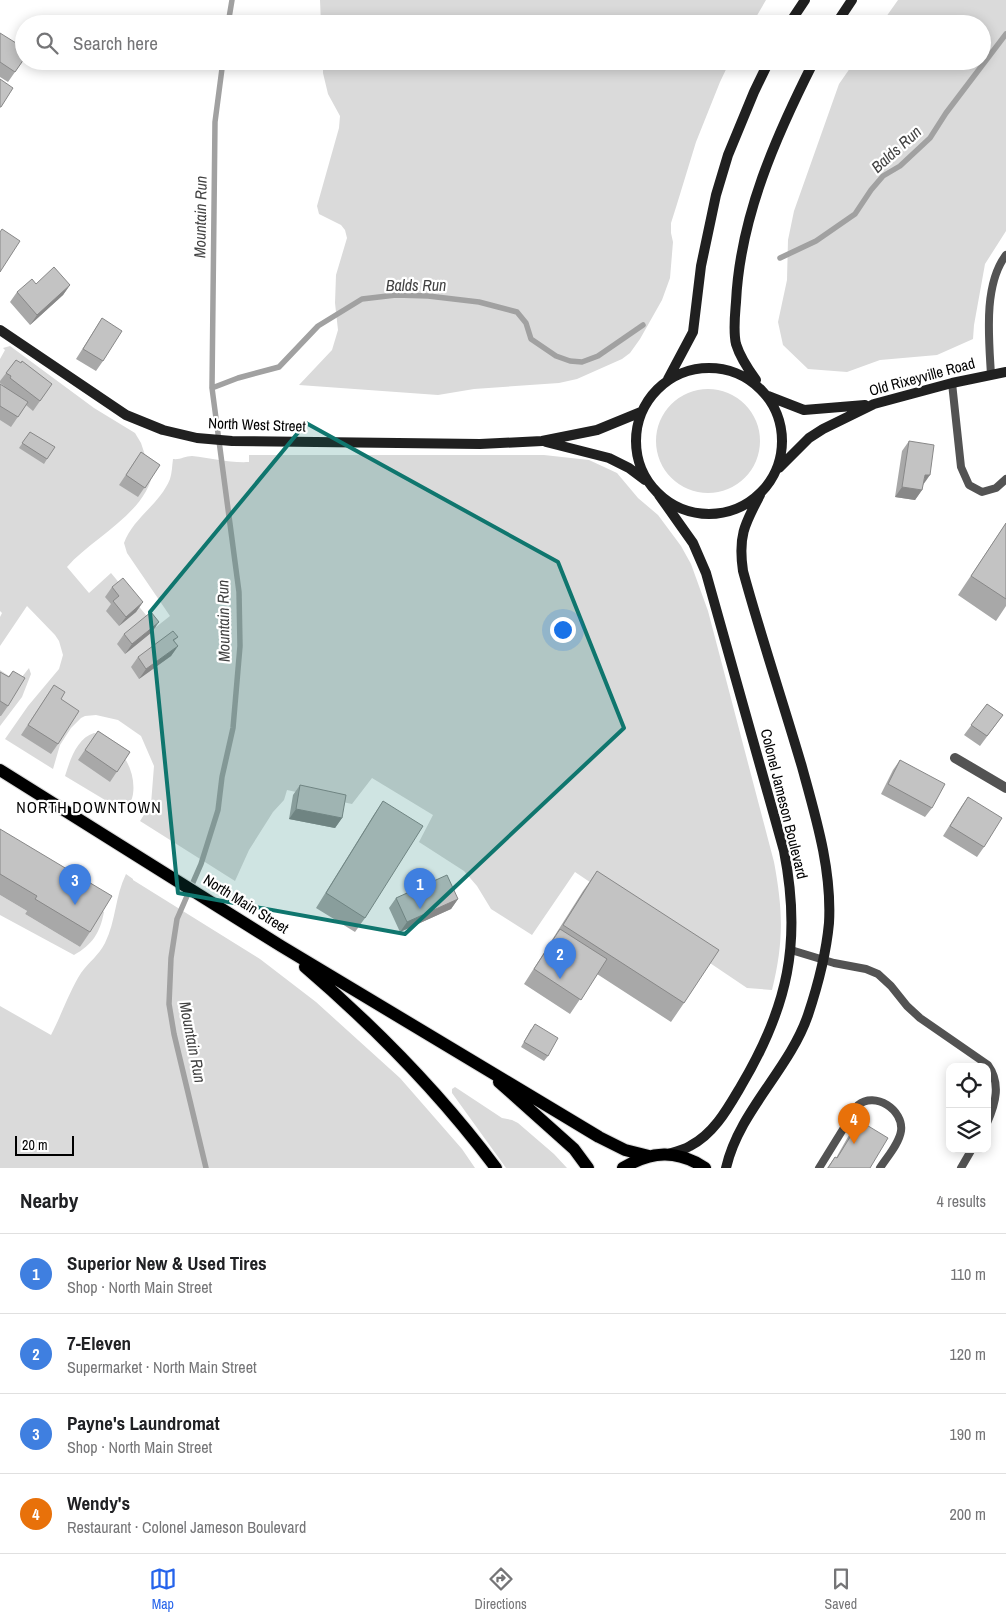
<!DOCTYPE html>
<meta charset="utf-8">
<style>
body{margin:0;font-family:"Archivo Narrow",sans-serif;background:#f2f2f2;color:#202124}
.controls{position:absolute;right:15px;bottom:15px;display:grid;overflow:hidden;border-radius:10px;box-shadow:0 2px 12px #0003}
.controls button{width:45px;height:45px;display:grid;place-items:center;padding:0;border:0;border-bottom:1px solid #e0e0e0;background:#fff;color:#202124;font:25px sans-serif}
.scale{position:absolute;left:15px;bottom:12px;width:59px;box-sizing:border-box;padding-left:5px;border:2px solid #000;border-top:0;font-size:14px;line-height:18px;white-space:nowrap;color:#000;-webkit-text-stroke:4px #fff;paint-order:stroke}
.you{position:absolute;left:562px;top:629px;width:18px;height:18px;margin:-12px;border:4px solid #fff;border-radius:50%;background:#1a73e8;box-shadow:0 0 0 8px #1a73e833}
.badge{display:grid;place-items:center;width:32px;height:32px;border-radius:50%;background:#2563eb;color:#fff;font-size:16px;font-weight:700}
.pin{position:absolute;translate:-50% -41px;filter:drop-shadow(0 1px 2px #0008)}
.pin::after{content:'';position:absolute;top:26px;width:18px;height:15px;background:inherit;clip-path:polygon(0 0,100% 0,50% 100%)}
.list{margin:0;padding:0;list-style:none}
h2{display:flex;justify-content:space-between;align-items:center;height:65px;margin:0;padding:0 20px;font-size:21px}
h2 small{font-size:16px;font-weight:400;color:#757577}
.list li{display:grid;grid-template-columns:32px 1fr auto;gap:15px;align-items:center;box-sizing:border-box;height:80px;padding:0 20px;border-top:1px solid #e0e0e0}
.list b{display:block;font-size:19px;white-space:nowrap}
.list p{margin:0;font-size:16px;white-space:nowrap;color:#757577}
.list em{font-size:16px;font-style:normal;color:#757577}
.icon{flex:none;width:28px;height:28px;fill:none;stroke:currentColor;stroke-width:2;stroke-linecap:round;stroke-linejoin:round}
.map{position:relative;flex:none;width:1006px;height:1168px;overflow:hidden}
.search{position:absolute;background:#fff;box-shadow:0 2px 12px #0003;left:15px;right:15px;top:15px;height:55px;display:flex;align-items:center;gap:12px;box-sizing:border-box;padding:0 18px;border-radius:28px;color:#757577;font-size:19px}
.sheet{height:385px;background:#fff}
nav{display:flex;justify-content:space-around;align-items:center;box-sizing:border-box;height:70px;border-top:1px solid #e0e0e0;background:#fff;font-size:14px;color:#757577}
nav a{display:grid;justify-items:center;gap:2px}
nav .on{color:#2563eb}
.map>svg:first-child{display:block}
.green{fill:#dadada}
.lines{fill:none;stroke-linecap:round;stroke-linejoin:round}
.stream{stroke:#a1a1a1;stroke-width:5.5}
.primary-casing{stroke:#dbdbdb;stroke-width:14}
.lane{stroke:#535353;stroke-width:8}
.street{stroke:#535353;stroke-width:10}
.secondary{stroke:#202020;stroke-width:10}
.primary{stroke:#000;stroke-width:12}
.wall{fill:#a8a8a8}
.shaded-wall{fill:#888}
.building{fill:#c3c3c3;stroke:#888}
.marked{fill:#0f766e;fill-opacity:0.2;stroke:#0f766e;stroke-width:4;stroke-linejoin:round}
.labels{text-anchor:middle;stroke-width:4.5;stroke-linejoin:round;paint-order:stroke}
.street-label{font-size:15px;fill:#000;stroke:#fff}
.water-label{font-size:16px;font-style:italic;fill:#424242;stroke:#fff}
.neighbourhood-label{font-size:16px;letter-spacing:1px;fill:#000;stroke:#fff}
</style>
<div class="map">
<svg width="1006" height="1168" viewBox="0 0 1006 1168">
<rect width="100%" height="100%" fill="#fff"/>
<path class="green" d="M320 0H766L752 24H321Z
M898 0H1006V231L985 264 974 325 973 339 937 355 880 360 847 372 808 369 783 345 778 322 787 280 788 240 794 211 839 84 855 61H982V24H881Z
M323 61H730L720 82 696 142 677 204 671 223V233L673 242 670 278 662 300 640 339 630 353 622 359 577 379 559 383 474 389 438 395 299 385 332 350 338 330 335 303 336 275 347 238 345 230 341 225 319 214 317 206 339 128 340 116 328 94 323 73Z
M10 346 94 408 135 433 141 443 145 455 153 471C147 513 93 537 67 567L89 593 111 573 156 627 170 616 127 553 124 543C133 518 160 504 170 479 172 473 172 466 173 459 180 460 185 456 192 456 211 458 229 463 249 462V455H544L589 460 617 473 638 498 658 515 681 546 691 564 708 611 774 862C783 910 784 942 772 990L747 988 575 872 532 935 491 909 477 886 464 871 419 842 433 815 372 778 352 804 287 790 284 800 273 812 249 850 235 881 140 821 151 804 154 766 141 736 118 720 96 715 85 716 81 718 71 728 60 745 53 769 5 739 28 706 59 669 63 655 59 641 55 635 27 606 0 646V617L2 613 0 611V359L5 350 3 348Z
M656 441a52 52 0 1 1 104 0a52 52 0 1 1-104 0Z
M29 668 31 674 22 697 0 726V670L18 682Z
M94 733C100 734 103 737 108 740 124 751 136 773 133 794 132 801 128 807 125 812L65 776C70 760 77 738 94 733Z
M126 874 133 879V880L260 959 316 1002 400 1078 462 1149 475 1168H0V1006L51 1035C61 1016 70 990 81 973 89 962 99 955 105 943 116 921 115 896 126 874Z
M0 895 27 911 25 914 80 947 102 910 104 912C100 933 92 945 74 955L0 915Z
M455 1087 502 1118 512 1120 518 1123 554 1154 567 1168H506L452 1093V1089Z"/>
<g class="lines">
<path class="stream" d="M228 24 232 0
M780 258 816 241 855 214 871 190 883 176 900 166 930 138 946 113 1006 34
M212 388 238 378 279 367 318 326 362 299 396 295 428 296 479 302 517 312 526 323 531 339 556 356 570 361 582 362 598 356 643 325
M206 1168 174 1034 169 1004 171 958 177 919 201 864 218 810 222 777 233 728 240 646 239 592 212 388 215 122 223 61"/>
<defs>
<path id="primary" d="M0 770 281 946 599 1137 625 1150 649 1156
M305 967C376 1028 440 1093 496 1168
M499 1082 574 1149 588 1168
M623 1168C651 1151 677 1149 705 1168"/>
</defs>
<use href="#primary" class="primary-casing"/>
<path class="lane" d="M991 375C989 339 983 285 1006 255
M952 383 961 467 969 485 982 492 996 488 1006 479
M791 950 834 963 866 969 878 974 891 986 907 1006 920 1018 988 1065C1001 1083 996 1103 987 1123
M819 1168 858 1105C875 1091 904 1110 901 1131 899 1144 887 1157 880 1168
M961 1168 972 1149"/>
<path class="street" d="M955 758 1006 788"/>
<path class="secondary" d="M789 24 805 0
M836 24 852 0
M0 330 126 415 163 430 197 438 232 441 480 444 542 441 597 430 641 412
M636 441a73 73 0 1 1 146 0a73 73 0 1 1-146 0Z
M668 379 693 332 701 266 716 195 728 155 754 92 769 61
M756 380C748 369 740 357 736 344 733 331 735 315 736 302 740 217 776 136 814 61
M768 396 804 410 865 405
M546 442 609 458 629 468 645 480
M779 468 809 438 823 429 874 404 952 383 1006 372
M659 495 693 543 706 573 784 851C802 942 788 1007 741 1086 728 1108 714 1134 690 1146 683 1150 675 1152 668 1154
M726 1168C739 1111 789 1070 808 1015 818 985 826 955 829 923 832 870 816 818 802 767 783 702 761 637 743 571 738 537 744 525 760 495"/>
<use href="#primary" class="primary"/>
</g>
<path class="wall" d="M0 33 24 59 8 82 0 77Z
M36 284 70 285 63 295 30 325 10 302 17 292Z
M102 318 103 361 96 371 76 359Z
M16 360 45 394 33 411 26 405 11 427 0 420V384L4 387V386L0 383V381Z
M30 432 47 459 44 464 19 448Z
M909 441 923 484 922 490 915 500 895 497 902 451Z
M141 452 160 465 138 497 119 485Z
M1006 523V606L996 621 958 595Z
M112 587 143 602 136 612 119 626 106 611 111 604 105 597Z
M152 632 125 654 117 644 124 634Z
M178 637 174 641 178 646 171 656 139 679 131 667 138 657Z
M13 671 8 706 1 716H0V672L8 677Z
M54 685 61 699 58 744 51 754 21 735Z
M987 704 1003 715 980 746 964 735Z
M98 731 130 752 110 782 78 760Z
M900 760 932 808 925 817 881 794 893 770Z
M300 785 342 818 335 828 289 819 293 795Z
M968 797 984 847 977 857 943 836 961 807Z
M383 801 365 918 355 932 316 908 373 816Z
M0 829 90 932 80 947 25 914 27 911 0 895Z
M597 871 684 1003 671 1022 597 974 570 1014 524 984 583 891Z
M396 898 458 899 451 909 400 932 389 908Z
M531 1029 548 1056 544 1061 521 1047Z
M860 1121 870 1168H827L835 1157 836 1158 849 1135Z"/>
<path class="shaded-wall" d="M70 285 63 295 30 325 37 315Z
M925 475H930L923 485Z
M902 487 922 490 915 500 895 497Z
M143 602 136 612 119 626 126 617Z
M159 622 152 632 125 654 132 644Z
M178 646 171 656 139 679 146 669Z
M296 809 342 818 335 828 289 819Z
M458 899 451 909 400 932 407 922Z"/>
<path class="building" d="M0 33 24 48V59L15 72 0 62Z
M0 79 13 88 1 107H0Z
M2 229 20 241 0 272V232Z
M54 267 70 285 37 315 17 292 32 279 36 284Z
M102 318 122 331 103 361 83 349Z
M16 360 21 363 22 361 52 384 40 401 10 378 11 376 6 373Z
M0 384 28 402 18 417 0 406Z
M30 432 55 447 47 459 22 443Z
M909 441 934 445 930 475H925L922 490 902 487Z
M141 452 160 465 145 488 126 475Z
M1006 523V599L971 576Z
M123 578 143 602 126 617 113 601 119 596 112 587Z
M151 612 159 622 132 644 124 634Z
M173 631 178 637 173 640 178 646 146 669 138 657Z
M13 671 25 678 8 706 0 701V672L9 677Z
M54 685 65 692 61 699 79 711 58 744 28 725Z
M987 704 1003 715 987 736 971 725Z
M98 731 130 752 117 772 85 750Z
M900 760 945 784 932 808 888 784Z
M300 785 346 795 342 818 296 809Z
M968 797 1002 818 984 847 950 826Z
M383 801 423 826 365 918 326 893Z
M0 829 112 896 90 932 35 899 37 896 0 874Z
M597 871 719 950 684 1003 563 925Z
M447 875 458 899 407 922 396 898Z
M560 929 607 959 581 1000 534 969Z
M535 1024 558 1038 548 1056 524 1042Z
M860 1121 888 1138 870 1168H828L835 1157 837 1158Z"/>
<path class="marked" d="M306 423 558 562 624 728 405 934 178 893 150 612Z"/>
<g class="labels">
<g class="street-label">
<text transform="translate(922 377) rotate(-15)" y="5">Old Rixeyville Road</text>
<text transform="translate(257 425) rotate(2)" y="5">North West Street</text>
<text transform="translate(784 804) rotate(76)" y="5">Colonel Jameson Boulevard</text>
<text transform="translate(246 904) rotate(32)" y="5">North Main Street</text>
</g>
<g class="water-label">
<text transform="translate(896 149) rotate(-42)" y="6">Balds Run</text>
<text transform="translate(200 217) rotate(-89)" y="6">Mountain Run</text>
<text x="416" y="291">Balds Run</text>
<text transform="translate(223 621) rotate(-91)" y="6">Mountain Run</text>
<text transform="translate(193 1042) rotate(79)" y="6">Mountain Run</text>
</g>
<g class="neighbourhood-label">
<text x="89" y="813">NORTH DOWNTOWN</text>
</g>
</g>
</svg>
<div class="controls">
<button><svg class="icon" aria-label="locate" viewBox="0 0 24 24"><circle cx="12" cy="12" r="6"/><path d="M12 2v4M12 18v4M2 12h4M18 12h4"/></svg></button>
<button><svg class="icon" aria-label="layers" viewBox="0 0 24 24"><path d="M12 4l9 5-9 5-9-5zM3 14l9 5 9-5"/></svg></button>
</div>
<div class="scale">20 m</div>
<div class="you"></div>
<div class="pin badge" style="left:420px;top:909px;background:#3f7fe0">1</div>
<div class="pin badge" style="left:560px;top:979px;background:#3f7fe0">2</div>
<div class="pin badge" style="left:75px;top:905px;background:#3f7fe0">3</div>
<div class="pin badge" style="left:854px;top:1144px;background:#e8710a">4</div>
<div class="search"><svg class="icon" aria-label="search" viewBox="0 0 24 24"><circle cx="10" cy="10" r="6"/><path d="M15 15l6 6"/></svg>Search here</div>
</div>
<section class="sheet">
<h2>Nearby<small>4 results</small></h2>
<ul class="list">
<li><span class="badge" style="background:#3f7fe0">1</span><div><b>Superior New &amp; Used Tires</b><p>Shop · North Main Street</p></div><em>110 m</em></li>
<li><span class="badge" style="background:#3f7fe0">2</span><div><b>7-Eleven</b><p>Supermarket · North Main Street</p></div><em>120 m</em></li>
<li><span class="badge" style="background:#3f7fe0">3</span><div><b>Payne's Laundromat</b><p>Shop · North Main Street</p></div><em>190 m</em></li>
<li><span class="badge" style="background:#e8710a">4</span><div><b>Wendy's</b><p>Restaurant · Colonel Jameson Boulevard</p></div><em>200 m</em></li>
</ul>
</section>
<nav>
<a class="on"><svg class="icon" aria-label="map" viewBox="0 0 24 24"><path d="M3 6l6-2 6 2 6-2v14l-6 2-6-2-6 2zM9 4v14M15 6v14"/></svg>Map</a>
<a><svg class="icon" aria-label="directions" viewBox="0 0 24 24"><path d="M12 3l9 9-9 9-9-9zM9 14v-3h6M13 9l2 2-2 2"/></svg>Directions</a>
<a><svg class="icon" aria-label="saved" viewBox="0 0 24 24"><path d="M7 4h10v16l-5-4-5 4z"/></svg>Saved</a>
</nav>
